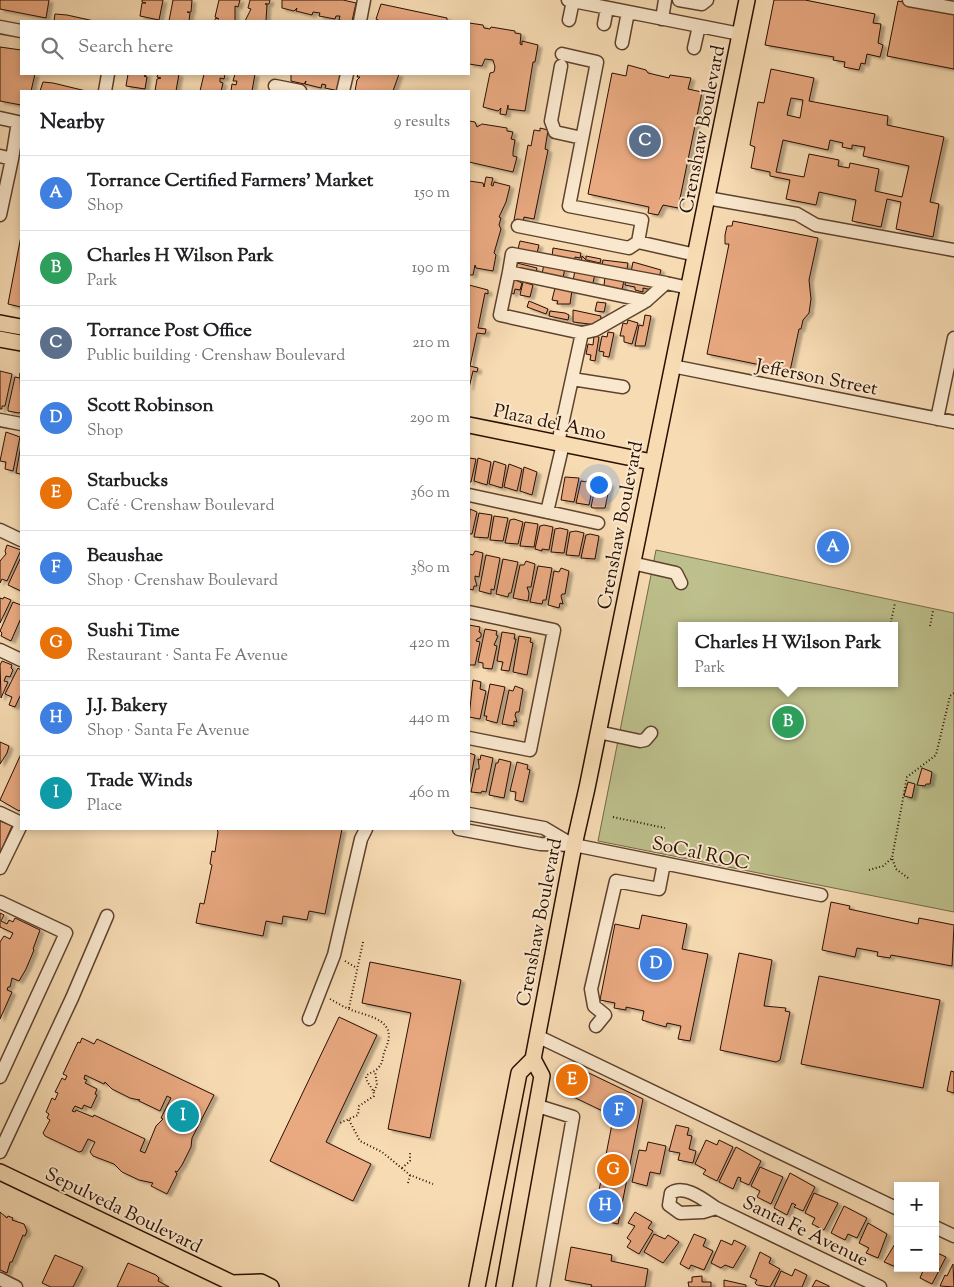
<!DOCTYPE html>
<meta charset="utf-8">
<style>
body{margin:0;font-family:"Sorts Mill Goudy",serif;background:#f2f2f2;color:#202124}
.controls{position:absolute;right:15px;bottom:15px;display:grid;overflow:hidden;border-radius:0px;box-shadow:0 2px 8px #0003}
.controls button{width:45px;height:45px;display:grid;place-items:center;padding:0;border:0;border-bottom:1px solid #e0e0e0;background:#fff;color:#202124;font:25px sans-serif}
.you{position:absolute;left:598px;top:484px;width:18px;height:18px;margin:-12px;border:4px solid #fff;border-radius:50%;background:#1a73e8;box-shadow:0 0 0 8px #1a73e833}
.badge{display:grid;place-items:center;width:32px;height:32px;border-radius:50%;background:#1a73e8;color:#fff;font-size:16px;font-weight:700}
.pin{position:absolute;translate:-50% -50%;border:2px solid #fff;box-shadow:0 1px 5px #0006}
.popup{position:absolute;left:678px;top:622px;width:220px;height:65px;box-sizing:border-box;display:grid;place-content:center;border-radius:0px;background:#fff;filter:drop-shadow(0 1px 4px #0005);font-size:16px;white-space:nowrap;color:#757577}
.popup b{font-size:19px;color:#202124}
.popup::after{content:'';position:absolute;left:50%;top:100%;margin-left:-10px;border:10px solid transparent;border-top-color:#fff}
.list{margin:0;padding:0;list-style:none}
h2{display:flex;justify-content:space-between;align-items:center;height:65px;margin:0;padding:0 20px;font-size:21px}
h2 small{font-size:16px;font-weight:400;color:#757577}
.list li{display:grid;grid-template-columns:32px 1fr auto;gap:15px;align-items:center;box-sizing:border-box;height:75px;padding:0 20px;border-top:1px solid #e0e0e0}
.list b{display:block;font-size:19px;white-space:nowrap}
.list p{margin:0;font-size:16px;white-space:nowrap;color:#757577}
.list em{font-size:16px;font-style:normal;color:#757577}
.icon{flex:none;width:28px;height:28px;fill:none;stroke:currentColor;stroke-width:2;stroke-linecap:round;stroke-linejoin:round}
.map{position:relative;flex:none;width:954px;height:1287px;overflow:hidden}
.search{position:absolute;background:#fff;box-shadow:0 2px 8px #0003;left:20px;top:20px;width:450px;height:55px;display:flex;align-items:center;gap:12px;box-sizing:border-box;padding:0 18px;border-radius:0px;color:#757577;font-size:19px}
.panel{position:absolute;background:#fff;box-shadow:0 2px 8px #0003;left:20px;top:90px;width:450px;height:740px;border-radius:0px}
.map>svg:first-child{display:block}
.green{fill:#bdc08c;stroke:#746846;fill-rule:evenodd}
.building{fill:#e9a981;stroke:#2a0f01;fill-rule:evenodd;filter:url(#shadow)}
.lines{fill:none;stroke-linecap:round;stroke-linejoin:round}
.minor-casing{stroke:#5d422e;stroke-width:15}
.major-casing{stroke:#2a0f01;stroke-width:18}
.path{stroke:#2a0f01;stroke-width:2;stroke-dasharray:1 2.5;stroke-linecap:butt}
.minor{stroke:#fae8ce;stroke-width:12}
.major{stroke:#f7dbb3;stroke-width:15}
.labels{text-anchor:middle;stroke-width:4;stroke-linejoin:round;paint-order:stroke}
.street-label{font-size:19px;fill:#2a0f01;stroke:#fae8ce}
</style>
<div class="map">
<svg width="954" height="1287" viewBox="0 0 954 1287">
<defs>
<filter id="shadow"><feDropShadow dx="4" dy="2.5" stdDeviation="1" flood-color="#0004"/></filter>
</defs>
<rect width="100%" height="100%" fill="#f7dbb3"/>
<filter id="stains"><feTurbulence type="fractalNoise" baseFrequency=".004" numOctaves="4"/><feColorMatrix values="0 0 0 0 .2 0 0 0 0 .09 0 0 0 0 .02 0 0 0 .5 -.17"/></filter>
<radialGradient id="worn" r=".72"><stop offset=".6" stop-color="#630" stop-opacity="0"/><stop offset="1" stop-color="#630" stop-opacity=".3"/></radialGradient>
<path class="green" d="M656 550 954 613V912L598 841ZM682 626H894V683H682Z"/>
<path class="building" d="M0 0H49L46 18 0 9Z
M142 0H163L159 20 140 16 142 3H146L142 2Z
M173 0H192L191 12H187L190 13 189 21H169Z
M219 0H240L238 7 235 6V21H214L216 18 219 19 215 17Z
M250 0H270L269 4H265H267L266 21H245L251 9 248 8Z
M282 0H343L356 3 352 21H345L339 20 340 16H336L335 19 319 16 320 13 313 12 312 15 296 11 297 8 294 11 282 8Z
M774 0H805L875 14 873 23 881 24 878 43 883 45 880 57 867 54 865 64 861 63 859 70 844 67 845 62 833 60 834 57 765 45Z
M898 1 954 12V69L887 56Z
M381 4 447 18V21H380L376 19Z
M55 14 67 15 94 21H54Z
M469 23 483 25 484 28 490 29 491 27 515 31V33L521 34 520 44 522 45V41L538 45 535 62H533L525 111 508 109V105L506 115 500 114 501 108 498 111 483 107 490 73 494 72 495 67 493 60 485 59 482 66 469 64Z
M0 47 21 50V74H35L31 91H21V105L0 101Z
M628 65 646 70 648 73 669 78 670 75 691 78 688 89 702 92 678 208 663 205 658 215 648 213 649 207 588 194 612 73 626 76Z
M771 69 814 78 809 101 888 116 887 125 944 137 930 202 939 204 933 237 896 229 901 202 887 199 881 227 852 221 856 200 819 192 816 205 786 199 790 180 770 176V172L751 168 755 147 750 145 758 102 764 103ZM791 98 803 100 800 118 787 115ZM783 140 828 150 830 140 843 143 842 147 852 149V145L865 147 863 156 909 166 902 197 875 191 879 169 850 163 849 168 838 166 839 160 809 154 804 177 776 172Z
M128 74H148L144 76 147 77 145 89 126 86Z
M158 74H179L176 91H155L157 79 161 78 157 77Z
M204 74H225L224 79 220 78V82L223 83 221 91H200Z
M235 74H255L252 91H231L232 84 236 85 237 81H233Z
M291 74H342L339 91 325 88 326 85 322 84 321 88 305 84 306 81 304 84 291 81Z
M358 74H399L393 91H355L357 80 360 77H357Z
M43 82 53 83 86 91H40Z
M469 121 475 122 477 127 482 124 507 128V131L513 132 511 139 515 140 513 152V156L517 157 513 172 469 162Z
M540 128 548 130 545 149 548 150 534 219 524 217 523 222 514 220 528 145 531 146 534 130 540 131Z
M486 177 493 178 491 185 493 186 494 182 510 186 506 202 499 217 501 218 499 225 501 229 494 253 496 255 493 271 476 268 475 265 473 275H469V181L483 183 484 187Z
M733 221 818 238 809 280 811 299 809 313 803 320 801 329H799L790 371 707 354 729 244H725V235L727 226H732Z
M21 236V307L8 304Z
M520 241 539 245 537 253 518 249Z
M553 248 581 253 580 258 575 257 574 261 552 257Z
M582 256 586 260V256L601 259 600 263 587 260 586 264H581Z
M603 260 628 263 627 269 602 266Z
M633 262 661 270 659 277 631 272Z
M517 263 537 268 535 275 516 270Z
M544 264 565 268 563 278 542 274Z
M575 270 595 274 592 287 573 281Z
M605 276 624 280 622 290 604 286Z
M513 279 522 283 520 290 515 289 514 294 510 293Z
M626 280 653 285 652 290 643 288V292L635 290V287L625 285Z
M523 282 533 285 530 297 520 295Z
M469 285 488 290V294L485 293 478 328 486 329 485 334 477 333 470 366 478 368 477 372 473 371 469 388Z
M555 288 572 290 570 304H557L558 301 552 300Z
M529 301 548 309 546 314 527 307Z
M597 302 606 303 604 312 595 311Z
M573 310 601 316 600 322 597 325 573 322Z
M550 311 565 313 569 315 568 320 549 316Z
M645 315 651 316 645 346H635L639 325 643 326Z
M628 320 638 323 632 344 624 342V336H620L623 323 627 324Z
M608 332 614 333 609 357 603 356 604 352 599 351 602 336 607 337Z
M594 336 599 337 595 361 590 360 591 355 586 354 588 344 593 345Z
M0 371 12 374 5 406H2V409H0Z
M20 373 21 411 19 413 8 411V408L15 377 20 378Z
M6 432 20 437 13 471 5 469 6 462 0 461Z
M21 445V473L20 474 16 473Z
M469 456V458L476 459 471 482H469Z
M478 458 491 462 487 485 474 481Z
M494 461 506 465 502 488 489 484Z
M509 464 522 469 517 491 504 487Z
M524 467 537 472 532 495 520 491Z
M565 477 579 478 574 502 561 500Z
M587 480 594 481 589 505 576 503 581 481 587 482Z
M603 483 610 484 605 508H593L591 507 596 484 603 485Z
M470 509 477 512 472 534H469Z
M479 513 492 515 488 538 474 537Z
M494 516 508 518 503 541 490 540Z
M514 519 523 522 518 544 505 543 510 520Z
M525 522 538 524 534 547 520 546Z
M544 525 553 527 549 550 542 549V551L535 549 540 526Z
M560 528 568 530 564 553 551 552 555 529Z
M576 531 584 533 579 556 566 555 570 532Z
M590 534 599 536 595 559 581 558 586 535Z
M7 545 21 550 7 581 2 579 0 583V561L6 554 5 551Z
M475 551 483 553 479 577 475 576V579L477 586H474L473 590 469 589V554L473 555Z
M486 555 500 558 494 590 491 589V594L479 591Z
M21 557V591L8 585Z
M503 559 518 562 511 593H509L508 597 496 594Z
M526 561 535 564 531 587H527L529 593 528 601 513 598 520 565H524Z
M538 566 552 568 546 600H543L542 604 530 602Z
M561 568 569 571 565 594H562L561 596 563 604 560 603 559 608 548 605 554 571 559 572Z
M4 597 11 600 0 623V598L3 599Z
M13 602 21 605V618L11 641 1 636 2 633 0 631Z
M469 625 480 627 479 632 481 633V637L477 639 476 641 480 642 475 665H469Z
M485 629 497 631 496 635 498 636 494 645 497 646 492 669 483 668V663L478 662Z
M502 632 515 634 514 639H516L509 671 501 670 503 662 497 661Z
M519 636 531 638 530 642 533 643 527 675 513 672Z
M2 661 12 665 11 668 13 670 10 677 6 676 4 681 8 682 1 698 0 665Z
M18 668 21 670V694L15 707 9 705 12 697 5 694Z
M473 680 481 682 480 689 486 691 480 719 469 717Z
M490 684 505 687 497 723 486 720 487 716H484Z
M515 686 523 689 519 712H516L515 715 517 722 514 721V726L502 724 509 690 513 691Z
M0 742 9 746 7 753 0 764Z
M469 753 475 755 469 788Z
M21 754V809L19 811 0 800Z
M481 755 493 758 486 792 482 791 481 793 471 792 476 769H479V766L478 759 480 760Z
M499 759 511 762 504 798 489 795 496 763H498Z
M517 762 528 765 527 769 530 770 523 802 515 800 516 792 510 791Z
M922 768 932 772 930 784H926L925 786 917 785Z
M908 782 915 784 912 798 904 796Z
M0 821 12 826 0 853Z
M217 829H342L325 914 309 911 307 920 283 916 282 924 266 921 263 936 196 923 200 903 204 904 212 865 210 864 212 851 215 852 218 832Z
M831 902 850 906 849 909 918 924 919 918 954 925 952 966 891 955 890 958 877 956 878 952 857 948 855 957 822 950Z
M0 913 4 915 1 921 7 924 9 920 13 922 15 918 40 930 33 949 34 950 26 969 19 981 12 978 10 987H8L7 990 12 992 0 1019V942L4 936 10 939 13 933 0 927Z
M642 915 687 924 682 949 708 954 690 1041 678 1039 681 1026 667 1023 666 1027 655 1024 642 1020 644 1011 626 1007V1010L614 1008 615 1003 600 1000 615 924 639 929Z
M739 953 772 960 764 1006 786 1008 785 1011 790 1012 780 1060 776 1062 720 1050Z
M370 962 461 980 430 1138 388 1129 411 1013 362 1003Z
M819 976 940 1000 923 1088 801 1064Z
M339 1017 377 1035 326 1142 371 1164 353 1201 270 1161Z
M82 1038 94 1044 97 1039 214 1095 192 1138 191 1147 182 1165 177 1172 175 1171 177 1174 167 1194 151 1186 153 1183 139 1180 122 1172 114 1164 93 1156 90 1152 95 1142 88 1139 82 1151 79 1152 45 1136 43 1133 50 1120 47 1118 49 1114 46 1112 52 1098 55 1100 58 1093 55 1092 62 1078 65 1080 67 1076 63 1074 78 1042 80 1043ZM85 1075 104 1084 105 1082 112 1089 130 1098 139 1100V1099V1101L160 1111 167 1096 171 1098 161 1118 163 1119 156 1126 145 1153 140 1151 145 1139 94 1115 93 1117 76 1110 75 1112 72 1111 75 1106 82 1109 84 1105 91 1108 97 1095 95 1094 97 1089 85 1083 87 1080 84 1079Z
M568 1063 643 1099 618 1224 609 1222V1219L594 1216 613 1119 611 1115 563 1092Z
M951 1071 954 1072V1093L947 1091Z
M676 1125 689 1128 687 1135 692 1136 689 1149 696 1151 693 1163 678 1160 680 1153 669 1151Z
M706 1140 717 1145 719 1140 733 1147 717 1181 703 1174 706 1170 695 1164Z
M648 1142 666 1146 660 1174 650 1172 647 1186 632 1182 639 1150 646 1151Z
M736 1147 761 1161 749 1185 740 1181 741 1178 738 1177 733 1189 719 1182Z
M760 1167 783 1177 771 1204 757 1197 760 1191 751 1186Z
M790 1173 815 1187 803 1211 794 1207 796 1205 792 1203 787 1215 774 1208Z
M814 1193 838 1203 824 1230 812 1224 815 1218 805 1213Z
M844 1206 867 1218 857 1238 848 1234 845 1240 831 1233Z
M0 1212 7 1218 8 1216 13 1218 12 1220 24 1224 27 1231 25 1236 23 1235 12 1262H10L7 1273 0 1270Z
M635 1212 652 1222 648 1228 653 1231 639 1254 627 1247 631 1241 627 1238 635 1226 628 1223Z
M868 1223 887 1234 878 1258 866 1253 869 1248 859 1243Z
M654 1234 665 1239 668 1235 679 1242 663 1263 644 1252Z
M694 1234 706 1239 703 1246 713 1251 704 1270 691 1265 689 1269 680 1264Z
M898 1239V1264L896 1267 884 1262Z
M721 1240 732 1245 734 1240 746 1246 733 1268 725 1265 721 1268 711 1263Z
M571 1247 612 1255 611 1261 648 1269 645 1287H591L592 1285 565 1280Z
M760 1252 771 1258 769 1263 780 1269 770 1287 757 1285 755 1283 757 1280 750 1277Z
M935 1252 946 1257 932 1284 920 1278 923 1271 917 1268H935Z
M55 1255 83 1267 73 1287H51L42 1283Z
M128 1263 156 1275 159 1278 158 1281 169 1287H117Z
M953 1264 954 1287 940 1286 945 1275 947 1276Z
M795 1269 807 1275 802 1287H774L781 1271 792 1276Z
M702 1276V1282H711V1287H689L688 1282H692V1277Z
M724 1280 746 1285V1287H724Z
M816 1280 829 1286V1287H812Z"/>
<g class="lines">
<defs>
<path id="minor" d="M568 0 740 34
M679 0 702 4 707 0
M909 0 954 8
M662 19 665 0
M569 20 573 1
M360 21 364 0
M604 24 607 8
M0 27 21 31
M622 43 628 12
M694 48 699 26
M562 54 597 62 569 206 642 220 638 242 696 255
M561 66 551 121 555 132 582 138
M275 86 300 91
M105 91 108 74
M343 91 347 74
M0 118 18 122 12 159 0 156
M707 198 797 214 816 225 954 250
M0 215 12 159
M518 226 629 248 638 242
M509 272 500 315 582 333
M666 283 646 301 509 272 512 254 666 283 689 288
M672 366 954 422
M572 379 623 387
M937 419 954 338
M0 420 21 424
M558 443 582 333 595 330 646 301
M469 495 598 523
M547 512 563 444
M0 530 21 540
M632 563 676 573 681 583
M469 612 554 630 530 750 469 738
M0 650 21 660
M598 732 640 741 645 740 651 733
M0 813 21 823
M469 814 544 828 571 844
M459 829 540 844 574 845 821 895
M0 868 21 825
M0 902 66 933 0 1077
M309 1019 334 955 361 839 366 829
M596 1026 605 1015 594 1006 591 989 616 881 659 889 664 863
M537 1036 898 1209
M538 1106 573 1117 543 1287
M0 1152 72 998 107 916
M716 1208 703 1212 680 1213 669 1205 671 1193C685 1184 704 1200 716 1208L880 1287
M935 1227 954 1236
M0 1279 16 1287"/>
<path id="major" d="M0 323 21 327
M0 339 21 343
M469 425 652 462
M0 1172 232 1283 261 1282 271 1287
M477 1287 519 1073 533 1059 574 845 587 788 747 0
M504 1287 542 1076 533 1059"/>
</defs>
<use href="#minor" class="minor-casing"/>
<use href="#major" class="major-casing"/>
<path class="path" d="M890 626 895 603
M930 626 933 611
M613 817 665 828
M869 870 883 866 892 858
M908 878 896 869 892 858 907 777 936 755 950 696 954 693
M345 961 357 968
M330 999C337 1003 344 1007 351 1010 372 1017 399 1021 385 1050 382 1057 384 1062 378 1068 375 1072 370 1072 366 1076 366 1084 374 1087 374 1096L359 1106 358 1115 340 1123
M349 1008 363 942
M374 1091 377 1085 375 1071
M349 1120 360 1141 382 1152 410 1175 433 1184
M402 1168 410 1161V1152
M408 1183 410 1175"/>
<use href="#minor" class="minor"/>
<use href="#major" class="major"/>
</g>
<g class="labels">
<g class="street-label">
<text transform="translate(701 129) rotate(-79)" y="7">Crenshaw Boulevard</text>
<text transform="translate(817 376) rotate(11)" y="7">Jefferson Street</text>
<text transform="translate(550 421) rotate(12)" y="7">Plaza del Amo</text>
<text transform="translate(619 525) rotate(-79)" y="7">Crenshaw Boulevard</text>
<text transform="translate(701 852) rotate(12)" y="7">SoCal ROC</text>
<text transform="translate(538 922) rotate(-79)" y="7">Crenshaw Boulevard</text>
<text transform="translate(124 1209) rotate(26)" y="7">Sepulveda Boulevard</text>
<text transform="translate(806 1230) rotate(26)" y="7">Santa Fe Avenue</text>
</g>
</g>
<rect width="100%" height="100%" filter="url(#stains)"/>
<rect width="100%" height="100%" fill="url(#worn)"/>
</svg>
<div class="controls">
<button>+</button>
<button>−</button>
</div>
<div class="you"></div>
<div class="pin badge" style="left:833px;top:547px;background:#3f7fe0">A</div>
<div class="pin badge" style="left:788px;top:722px;background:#2e9e5b">B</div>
<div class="popup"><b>Charles H Wilson Park</b>Park</div>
<div class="pin badge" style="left:645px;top:141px;background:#5c6f8a">C</div>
<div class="pin badge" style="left:656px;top:964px;background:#3f7fe0">D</div>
<div class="pin badge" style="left:572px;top:1080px;background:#e8710a">E</div>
<div class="pin badge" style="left:619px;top:1111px;background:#3f7fe0">F</div>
<div class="pin badge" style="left:613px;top:1170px;background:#e8710a">G</div>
<div class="pin badge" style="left:605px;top:1206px;background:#3f7fe0">H</div>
<div class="pin badge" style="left:183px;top:1116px;background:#0f9aa8">I</div>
<div class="search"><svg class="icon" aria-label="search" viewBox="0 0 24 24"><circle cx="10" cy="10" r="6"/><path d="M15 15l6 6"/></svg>Search here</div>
<section class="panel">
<h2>Nearby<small>9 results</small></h2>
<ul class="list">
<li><span class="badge" style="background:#3f7fe0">A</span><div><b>Torrance Certified Farmers' Market</b><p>Shop</p></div><em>150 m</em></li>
<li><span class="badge" style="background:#2e9e5b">B</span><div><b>Charles H Wilson Park</b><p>Park</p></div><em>190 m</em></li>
<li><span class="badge" style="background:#5c6f8a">C</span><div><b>Torrance Post Office</b><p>Public building · Crenshaw Boulevard</p></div><em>210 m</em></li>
<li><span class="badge" style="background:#3f7fe0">D</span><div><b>Scott Robinson</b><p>Shop</p></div><em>290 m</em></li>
<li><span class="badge" style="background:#e8710a">E</span><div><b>Starbucks</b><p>Café · Crenshaw Boulevard</p></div><em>360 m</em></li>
<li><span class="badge" style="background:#3f7fe0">F</span><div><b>Beaushae</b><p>Shop · Crenshaw Boulevard</p></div><em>380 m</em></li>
<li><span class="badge" style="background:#e8710a">G</span><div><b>Sushi Time</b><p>Restaurant · Santa Fe Avenue</p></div><em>420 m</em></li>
<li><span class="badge" style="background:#3f7fe0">H</span><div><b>J.J. Bakery</b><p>Shop · Santa Fe Avenue</p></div><em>440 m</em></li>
<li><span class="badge" style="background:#0f9aa8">I</span><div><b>Trade Winds</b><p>Place</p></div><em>460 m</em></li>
</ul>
</section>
</div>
